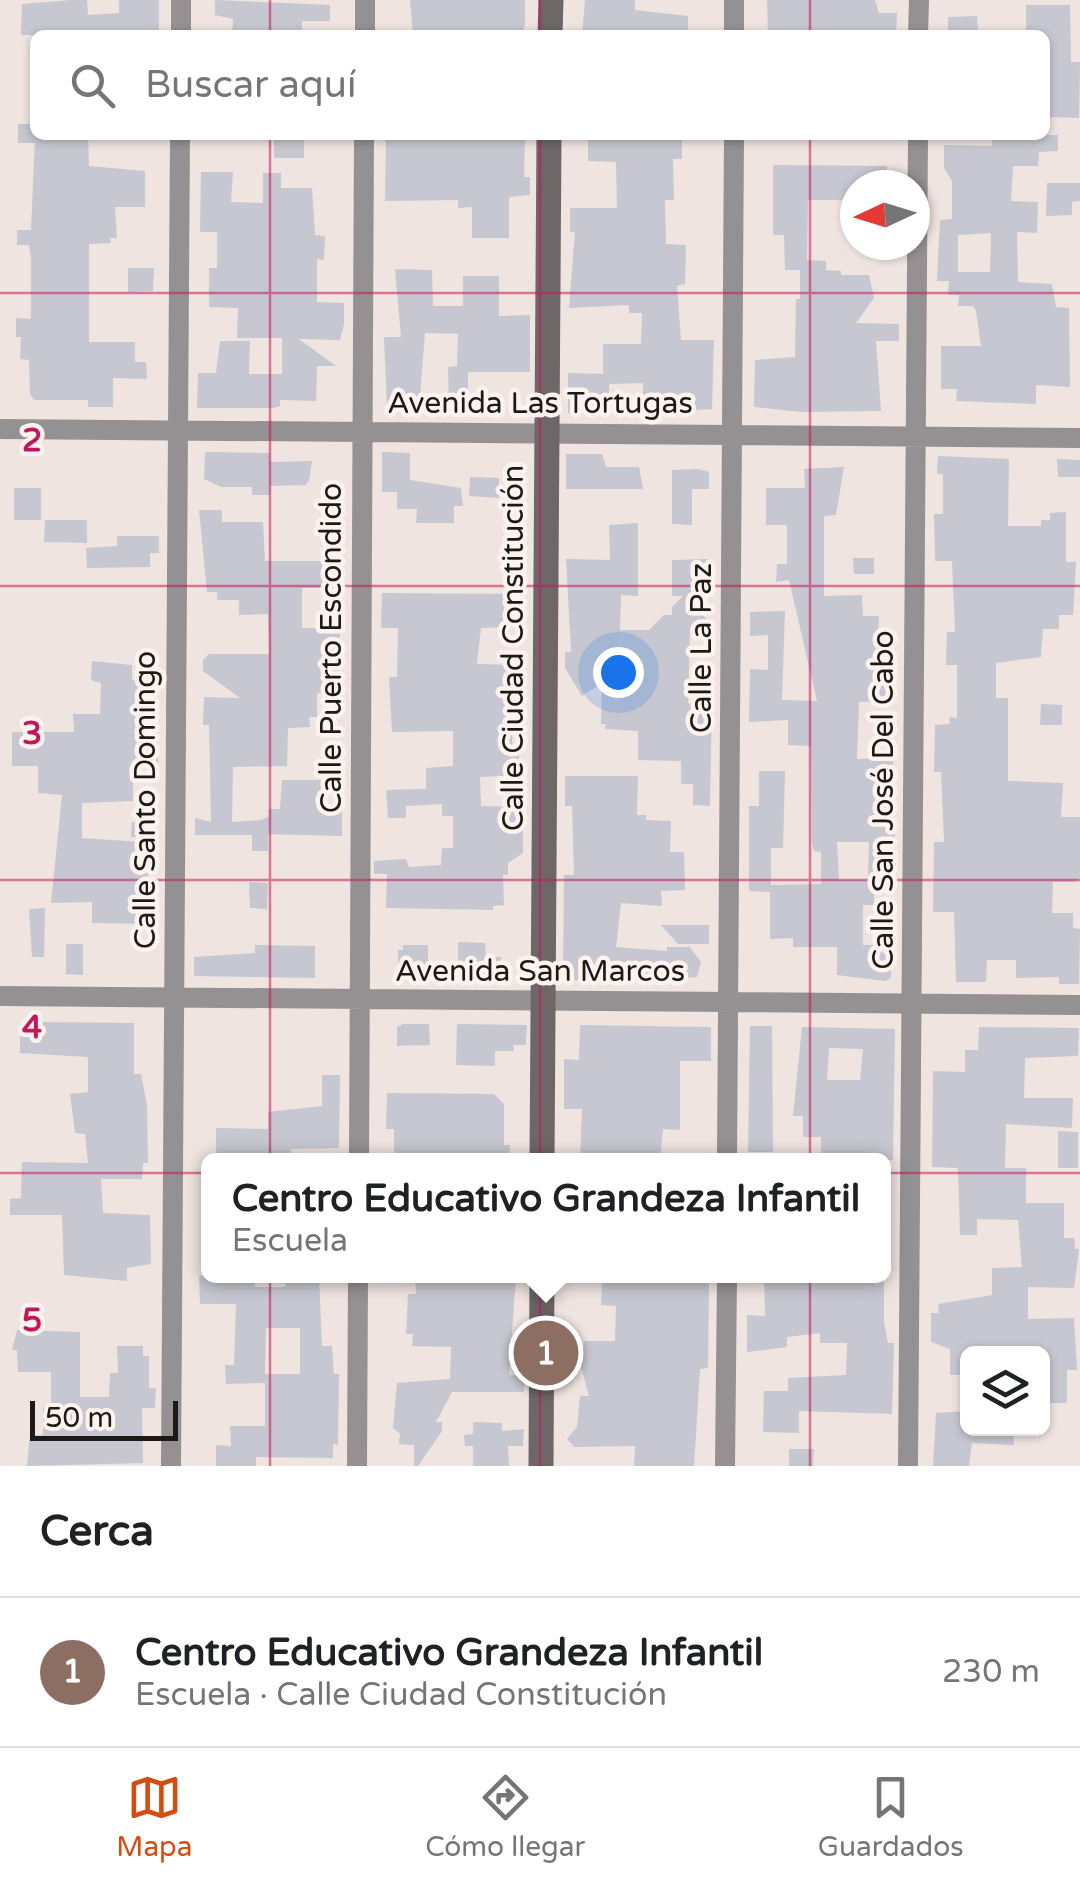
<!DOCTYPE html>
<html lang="es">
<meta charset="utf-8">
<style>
body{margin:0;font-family:"Varela Round",sans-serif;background:#f6f6f6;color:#202124}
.controls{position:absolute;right:30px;bottom:30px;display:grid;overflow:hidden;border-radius:15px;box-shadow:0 2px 8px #0004}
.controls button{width:90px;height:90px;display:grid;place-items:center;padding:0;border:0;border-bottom:2px solid #e0e0e0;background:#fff;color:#202124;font:50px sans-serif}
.compass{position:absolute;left:840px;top:170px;width:90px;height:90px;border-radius:50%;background:#fff;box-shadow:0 2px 8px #0004;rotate:266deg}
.scale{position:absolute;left:30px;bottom:25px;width:148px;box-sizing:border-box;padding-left:10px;border:5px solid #1c1917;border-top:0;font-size:28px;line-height:35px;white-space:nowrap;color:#1c1917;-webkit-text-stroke:8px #fcf2ee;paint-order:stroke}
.you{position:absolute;left:618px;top:672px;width:35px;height:35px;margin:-25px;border:8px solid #fff;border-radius:50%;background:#1a73e8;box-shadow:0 0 0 15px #1a73e833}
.badge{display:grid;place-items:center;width:65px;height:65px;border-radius:50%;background:#d24d0f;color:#fff;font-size:32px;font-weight:700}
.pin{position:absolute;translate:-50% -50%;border:5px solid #fff;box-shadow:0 2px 10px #0006}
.popup{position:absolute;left:201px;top:1153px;width:690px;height:130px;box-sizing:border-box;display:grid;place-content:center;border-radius:15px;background:#fff;filter:drop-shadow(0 2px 8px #0005);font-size:32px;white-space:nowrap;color:#757577}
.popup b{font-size:38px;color:#202124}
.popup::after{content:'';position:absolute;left:50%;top:100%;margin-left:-20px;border:20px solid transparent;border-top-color:#fff}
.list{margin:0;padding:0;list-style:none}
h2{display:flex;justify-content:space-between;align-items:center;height:130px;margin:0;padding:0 40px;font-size:42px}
h2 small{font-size:32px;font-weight:400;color:#757577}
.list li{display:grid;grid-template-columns:65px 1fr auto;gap:30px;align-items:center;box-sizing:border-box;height:150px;padding:0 40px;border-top:2px solid #e0e0e0}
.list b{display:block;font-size:38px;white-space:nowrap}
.list p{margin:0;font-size:32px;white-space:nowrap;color:#757577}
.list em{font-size:32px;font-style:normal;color:#757577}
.icon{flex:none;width:55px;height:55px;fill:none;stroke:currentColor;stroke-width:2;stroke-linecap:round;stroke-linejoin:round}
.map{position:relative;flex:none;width:1080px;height:1466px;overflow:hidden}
.search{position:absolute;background:#fff;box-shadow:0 2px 8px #0004;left:30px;right:30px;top:30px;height:110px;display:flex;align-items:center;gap:25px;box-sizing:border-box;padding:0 35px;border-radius:15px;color:#757577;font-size:38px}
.sheet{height:280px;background:#fff}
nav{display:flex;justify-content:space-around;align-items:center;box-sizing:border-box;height:140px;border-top:2px solid #e0e0e0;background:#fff;font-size:28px;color:#757577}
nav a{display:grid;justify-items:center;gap:5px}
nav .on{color:#d24d0f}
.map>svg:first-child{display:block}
.building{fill:#c6c7d0;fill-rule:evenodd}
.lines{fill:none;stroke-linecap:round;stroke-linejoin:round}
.street{stroke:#959091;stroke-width:20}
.secondary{stroke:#6e6768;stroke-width:25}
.grid{fill:none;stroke:#c2185b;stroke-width:2.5;stroke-opacity:0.55}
.labels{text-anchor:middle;stroke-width:9;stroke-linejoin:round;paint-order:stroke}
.street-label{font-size:30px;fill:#1c1917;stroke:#fcf2ee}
.grid-label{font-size:32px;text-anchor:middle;font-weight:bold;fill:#c2185b;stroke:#fcf2ee;stroke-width:9;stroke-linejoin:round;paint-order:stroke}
</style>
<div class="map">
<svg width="1080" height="1466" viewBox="0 0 1080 1466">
<rect width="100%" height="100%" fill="#efe4e0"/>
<path class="building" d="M71 0H87L88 15 119 13V0H159V35H21L22 4Z
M215 0 330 5V21H302V35H232L233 19 215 15Z
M410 0H525V23L523 32 413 35Z
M585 0H635V10L688 16V31L682 35H582Z
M767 0H875L879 13H897L896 35H768Z
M1026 5H1070L1071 62H1080L1079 118 1045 117V35H1026Z
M977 16 978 35H948V17Z
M18 124H35V143H18Z
M35 135H88L89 166 145 171V207H115L117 238H110L111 243 89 244V342H135V362H146L147 379 113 378V407H88V400H34L30 394 29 360 20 359 21 337H16V318L31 319V258L29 245H17V230H31Z
M274 135H304V158H274Z
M386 135H525L524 177H530V195L509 197V238H472V207L458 208V200L385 201Z
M588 135H682V159H673L674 200H665L666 244 686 245 685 284 677 286 681 340H714L712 409 668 412 669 396H643V383L609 384V409L568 413V373L603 374V344H641L642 313H629V305L569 308 575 232H570V208H617L616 162 588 161Z
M998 135H1058V151L1039 152 1038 166H1013L1011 201 1038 202 1037 233 1017 232 1018 282 1052 284 1056 307 1069 308 1070 387 1036 385V404L956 401 957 389H941V346H981L976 311 973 306H958L959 295H948L949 281H937L940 220 952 219V181L944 168V145L992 146V136ZM991 233 990 272H958V235Z
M773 165 887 166 888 185H855V200H808L807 260 826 261V270L841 271V275H869L874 298 856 323 899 324V341H876L881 411 801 412 754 407 755 360 795 357 796 299H800V270H785L784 235H773Z
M201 172H233L231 202 263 203V173H281V188H312L315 235 325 236 324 260 317 259V302L344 303V324L340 340 299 339 336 366H317L316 401 280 400V406L273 408H197L198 373H216L220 341H250L249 374H282V338H237L238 308 209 307V268H217V232H200Z
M1047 183H1080V201L1072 202V215L1046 216Z
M128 268H154L153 291 128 292Z
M395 269 432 270 433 306H463V276H499V316L530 315V372H468V406L449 407 448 367 457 366 458 334 425 333 419 408H387L384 337H401Z
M205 452 270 453V462L312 461 309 481 305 485 270 486V495H252V487H221L204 479Z
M382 452 410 453V480L461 488 463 506H454V523H416L417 509H397V492H382Z
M566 454H602L606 467H639L643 489H566Z
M938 456 1009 459 1008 526H1041V520H1050V513L1066 512V562H1076L1073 615H1059V629H1043L1041 657 996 663V698H1008V781L1063 783 1061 817H1080V878L1074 882H1053L1052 913H1073V928L1080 929 1079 984H1059V977L1016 978V960H987L986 982H956L954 912H933L934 842H944L941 772H934L935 725 950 724 949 717 957 718V665H946L947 632H955L952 561H935L934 514H943V474H937Z
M1057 459 1080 460V477H1058Z
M844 467 836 515 824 516V596L862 595 863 616H879L876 668H891L890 701 859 702 857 759 893 758 895 860 884 861V894H874V905H863V945H876V950L891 956V978L885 981 837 975V947H793V938L770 939V892L749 891V806H759V771H785L783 848H771V885L821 884V852L814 851 812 844 811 746 788 745V720L749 722 750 669 768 670V635L750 636V612L785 611 782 700 817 701 789 580 776 582 777 564H787V525H766V488H805L804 469ZM837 842H869L868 880H839Z
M698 469 709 472V489H692V525L672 524V470Z
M470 477 499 478V498L469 496Z
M14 488H41V520H14Z
M199 510H222V522H263L265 561H326V588H302V628H340V673H329L338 693H317V717H309L310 727 288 728 287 766 233 767 232 822 261 820 268 817 269 809H280L282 780H324V808H342V836L268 834V851H252V835H195V818L211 822 209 725H203L204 697 240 698 203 671V660L209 654H269L268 614 239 615V600H217V592H207Z
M45 520H87V543L44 542Z
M638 523V596L621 595 620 630H649L664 615H672V607L683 596H672V560L707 559 703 615 713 628H690L688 704 712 693 710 806 693 805V784H681V761L638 760V731L605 729 606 724H601L602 683 582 696 565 668V652H571L566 559 610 560 609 525Z
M117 536H159V553H150V567L87 568 86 548 117 546Z
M853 558H874V574H854Z
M382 593 514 594 513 627 481 628 477 664 521 665V703L513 702 512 748H519V775L480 777 481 806 523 807V853L508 863V875H503L504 905 493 906V910L386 908 387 874H374V861L406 859 409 867 441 865 442 848H453V816H442V804L406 806V818H388L386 790 426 789V768L453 766V731L392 732 389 677H397L398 628H381Z
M92 661 132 665V680H147L151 732H158V767L133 766V801L82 803V838L141 842 140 873H148L146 924 92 923V902L51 903 62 795 38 793V766H12V732H74L73 714H100L101 683 91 680Z
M1041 704 1062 705V725H1040Z
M565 776H638L637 815H646V820L671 821 670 852H684L685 890 661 891 662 906 621 903 616 947 667 951V947H690L701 962 697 977 647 982 643 972 592 967V981L563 980 564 875H574L572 806H565Z
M132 822H157V837H131Z
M249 882 268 883 267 909 250 908Z
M45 908 44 957H32L29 909Z
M661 925H709V944H678Z
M458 942 485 943 486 957H501V976H458Z
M66 944H83V975L66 974Z
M255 945 315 946V978L194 976V957L255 953Z
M403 945H428V975H398V950H403Z
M41 1022 134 1023V1074H141L147 1105 148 1163H143L142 1179H101L103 1213 150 1215 151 1264 127 1268V1281L64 1275 62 1215H10V1199L21 1198 22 1162 88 1163 85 1134 75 1133 70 1094 88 1092V1057L20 1053V1029H41Z
M403 1024H429L430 1045 397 1046V1027Z
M457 1024 527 1025 526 1045H513L514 1051H495V1066L456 1065Z
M580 1025 711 1027V1061H680V1130L663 1129 660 1160H580L582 1109H564V1059L579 1060Z
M750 1026H772L773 1152H748Z
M802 1027 895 1029 893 1160H821V1137H803V1116H793ZM829 1048 863 1049 860 1080H827Z
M979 1027 1079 1028 1078 1056 1025 1058 1024 1098H1073L1072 1128 1006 1124 1005 1168H1026V1203H1064V1238H1074L1075 1249H1079L1074 1288 1028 1287V1319L1074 1318 1077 1370H1067V1403H1043L1042 1354H968V1375H950V1349L931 1342V1313H939L938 1304 992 1295V1268L1022 1267 1018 1220 977 1219V1235H960L958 1168 932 1167 933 1071 965 1072V1050H978Z
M322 1075H340L339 1148 291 1149V1160H216V1128L268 1129V1112L322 1106Z
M387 1093 494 1094 504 1104V1145H510V1160L394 1159V1129H386Z
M1058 1131 1078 1132V1168H1058Z
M199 1276H255V1287H285L286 1276H319L322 1346H332L334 1374H339L338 1445 333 1444V1458L256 1457V1466H216V1445L231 1446 230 1426H265V1383L226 1384 225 1365H234L236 1304H200ZM266 1328H300V1374H265Z
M415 1276 516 1277 509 1375 524 1376V1392H452L436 1422H442V1431L418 1466H414V1445L399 1444 400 1434 393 1428 397 1383 450 1379 451 1347 412 1346 413 1334H406L408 1294H416Z
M619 1276 709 1281 708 1368 700 1369 694 1466H634L635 1446 574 1447 567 1439 577 1427 580 1396H589L581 1366 584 1341H615L616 1306 601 1305 602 1282 620 1283Z
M764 1276H884V1322L888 1343H894L892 1414 799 1411V1433L763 1432 764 1391H788V1378L846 1375 847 1343H820V1333L787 1337V1347L747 1352V1315L765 1316Z
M17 1330 80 1332V1397H109L110 1373H118L117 1346H143V1356H149V1388H156L155 1408H142L143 1463 27 1466 30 1435H43V1407H51V1372H18L17 1350H12Z
M968 1411V1428H1013L1014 1445 972 1443 969 1466H933L936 1413Z
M473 1422 502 1423V1431L524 1429 523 1446H508L509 1466H473V1446H465L464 1435 473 1434Z
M789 1449H814L813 1466H789Z"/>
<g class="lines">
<path class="street" d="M181 35V0
M365 35V0
M734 35V0
M918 35 919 0
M0 429 1080 438
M0 996 1080 1005
M359 1160 364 135
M727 1160 734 135
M171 1466 180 135
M357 1466 358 1276
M725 1466 727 1276
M908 1466 918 135"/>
<path class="secondary" d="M550 35 551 0
M542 1160 549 135
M541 1466 542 1276"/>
</g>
<path class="grid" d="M270 0V35M540 0V35M810 0V35M270 135V1466M540 135V1466M810 135V1466M0 293H1080M0 586H1080M0 880H1080M0 1173H1080"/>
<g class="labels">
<g class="street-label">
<text x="540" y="413">Avenida Las Tortugas</text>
<text transform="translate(331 648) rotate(-90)" y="10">Calle Puerto Escondido</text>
<text transform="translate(513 648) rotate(-90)" y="10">Calle Ciudad Constitución</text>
<text transform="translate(701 648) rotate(-90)" y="10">Calle La Paz</text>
<text transform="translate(145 800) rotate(-90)" y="10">Calle Santo Domingo</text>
<text transform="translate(883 800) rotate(-90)" y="10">Calle San José Del Cabo</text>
<text x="540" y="981">Avenida San Marcos</text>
</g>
</g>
<g class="grid-label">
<text x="32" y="451">2</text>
<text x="32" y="744">3</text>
<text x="32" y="1038">4</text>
<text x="32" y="1331">5</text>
</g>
</svg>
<div class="controls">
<button><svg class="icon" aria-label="layers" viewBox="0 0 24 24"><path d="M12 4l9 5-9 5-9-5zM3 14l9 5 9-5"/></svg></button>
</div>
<svg class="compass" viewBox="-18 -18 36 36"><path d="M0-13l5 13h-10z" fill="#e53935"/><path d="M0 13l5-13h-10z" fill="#757577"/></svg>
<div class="scale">50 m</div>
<div class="you"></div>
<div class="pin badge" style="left:546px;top:1353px;background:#8d6e63">1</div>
<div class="popup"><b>Centro Educativo Grandeza Infantil</b>Escuela</div>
<div class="search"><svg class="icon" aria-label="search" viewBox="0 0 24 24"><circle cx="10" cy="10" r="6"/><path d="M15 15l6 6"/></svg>Buscar aquí</div>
</div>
<section class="sheet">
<h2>Cerca<small></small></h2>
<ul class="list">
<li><span class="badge" style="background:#8d6e63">1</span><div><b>Centro Educativo Grandeza Infantil</b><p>Escuela · Calle Ciudad Constitución</p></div><em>230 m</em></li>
</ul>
</section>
<nav>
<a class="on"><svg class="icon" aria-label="map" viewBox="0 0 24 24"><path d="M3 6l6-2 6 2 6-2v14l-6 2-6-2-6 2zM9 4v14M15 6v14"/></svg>Mapa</a>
<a><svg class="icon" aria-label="directions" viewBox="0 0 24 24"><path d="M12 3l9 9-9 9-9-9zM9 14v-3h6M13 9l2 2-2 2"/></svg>Cómo llegar</a>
<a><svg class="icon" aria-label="saved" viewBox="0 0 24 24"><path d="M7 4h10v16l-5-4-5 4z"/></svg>Guardados</a>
</nav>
